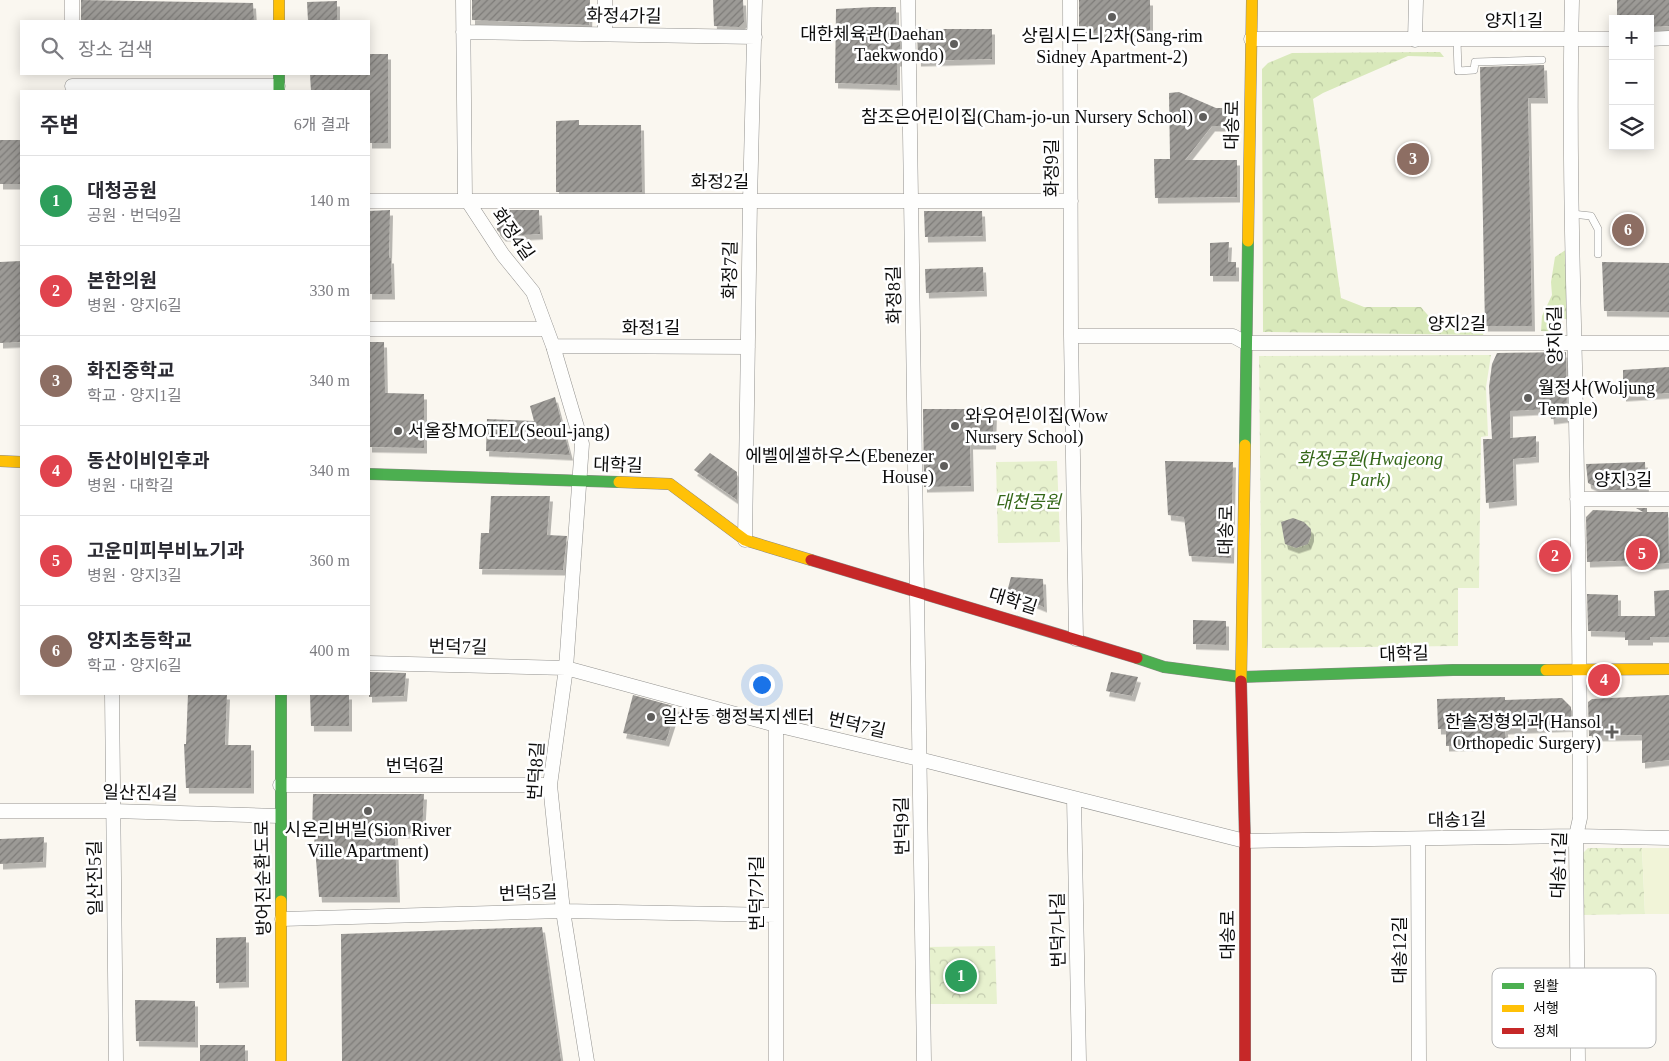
<!DOCTYPE html>
<html lang="ko">
<meta charset="utf-8">
<style>
body{margin:0;font-family:"Times New Roman","Noto Sans KR",serif;background:#f7f7f7;color:#2b2b33}
.controls{position:absolute;right:15px;top:15px;display:grid;overflow:hidden;border-radius:0px;box-shadow:0 2px 12px #0003}
.controls button{width:45px;height:45px;display:grid;place-items:center;padding:0;border:0;border-bottom:1px solid #e1e1e2;background:#fff;color:#2b2b33;font:25px sans-serif}
.you{position:absolute;left:761px;top:684px;width:18px;height:18px;margin:-12px;border:4px solid #fff;border-radius:50%;background:#1a73e8;box-shadow:0 0 0 8px #1a73e833}
.badge{display:grid;place-items:center;width:32px;height:32px;border-radius:50%;background:#5f5e5c;color:#fff;font-size:16px;font-weight:700}
.pin{position:absolute;translate:-50% -50%;border:2px solid #fff;box-shadow:0 1px 5px #0006}
.list{margin:0;padding:0;list-style:none}
h2{display:flex;justify-content:space-between;align-items:center;height:65px;margin:0;padding:0 20px;font-size:21px}
h2 small{font-size:16px;font-weight:400;color:#7c7c81}
.list li{display:grid;grid-template-columns:32px 1fr auto;gap:15px;align-items:center;box-sizing:border-box;height:90px;padding:0 20px;border-top:1px solid #e1e1e2}
.list b{display:block;font-size:19px;white-space:nowrap}
.list p{margin:0;font-size:16px;white-space:nowrap;color:#7c7c81}
.list em{font-size:16px;font-style:normal;color:#7c7c81}
.icon{flex:none;width:28px;height:28px;fill:none;stroke:currentColor;stroke-width:2;stroke-linecap:round;stroke-linejoin:round}
.map{position:relative;flex:none;width:1669px;height:1061px;overflow:hidden}
.search{position:absolute;background:#fff;box-shadow:0 2px 12px #0003;left:20px;top:20px;width:350px;height:55px;display:flex;align-items:center;gap:12px;box-sizing:border-box;padding:0 18px;border-radius:0px;color:#7c7c81;font-size:19px}
.panel{position:absolute;background:#fff;box-shadow:0 2px 12px #0003;left:20px;top:90px;width:350px;height:605px;border-radius:0px}
.map>svg:first-child{display:block}
.forest{fill:url(#forest-crowns)}
.park{fill:url(#park-crowns)}
.pitch{fill:#f1f4d8}
.building{fill:url(#building-hatch);filter:url(#shadow)}
.lines{fill:none;stroke-linecap:round;stroke-linejoin:round}
.lane-casing{stroke:#93928f;stroke-width:8}
.street-casing{stroke:#93928f;stroke-width:15}
.fast-casing{stroke:#8a8885;stroke-width:12}
.slow-casing{stroke:#8a8885;stroke-width:12}
.jam-casing{stroke:#8a8885;stroke-width:12}
.lane{stroke:#fefefd;stroke-width:7}
.street{stroke:#fefefd;stroke-width:14}
.fast{stroke:#4caf50;stroke-width:11}
.slow{stroke:#ffc107;stroke-width:11}
.jam{stroke:#c62828;stroke-width:11}
.poi-dot{fill:#5f5e5c;stroke:#fff;stroke-width:2}
.labels{text-anchor:middle;stroke-width:5;stroke-linejoin:round;paint-order:stroke}
.street-label{font-size:18px;fill:#0c0c0c;stroke:#fff}
.poi-label{font-size:18px;fill:#0c0c0c;stroke:#fff;text-anchor:end}
.park-label{font-size:18px;font-style:italic;fill:#346718;stroke:#fff}
.key{fill:#fff;stroke:#b6b6b6;stroke-width:1}
.key-label{font-size:14px;fill:#0c0c0c}
</style>
<div class="map">
<svg width="1669" height="1061" viewBox="0 0 1669 1061">
<defs>
<pattern id="forest-crowns" width="20" height="18" patternUnits="userSpaceOnUse" patternTransform="scale(1.25)"><rect width="20" height="18" fill="#d9e9bb"/><path d="M2 6a3 3 0 1 1 6 0M12 15a3 3 0 1 1 6 0" fill="none" stroke="#b9c7a0"/></pattern>
<pattern id="park-crowns" width="20" height="18" patternUnits="userSpaceOnUse" patternTransform="scale(1.25)"><rect width="20" height="18" fill="#e7f1ce"/><path d="M2 6a3 3 0 1 1 6 0M12 15a3 3 0 1 1 6 0" fill="none" stroke="#c5cdb0"/></pattern>
<pattern id="building-hatch" width="6" height="6" patternUnits="userSpaceOnUse" patternTransform="scale(1.25)"><rect width="6" height="6" fill="#9c9a96"/><path d="M-1 1l2-2M0 6l6-6M5 7l2-2" fill="none" stroke="#7e7c79"/></pattern>
<filter id="shadow"><feDropShadow dx="3" dy="5.5" stdDeviation="0" flood-color="#0004"/></filter>
</defs>
<rect width="100%" height="100%" fill="#faf7f0"/>
<path class="forest" d="M1440 52 1444 57 1408 56 1323 93 1313 99 1341 298 1364 307H1421C1439 330 1446 327 1474 327L1478 330 1484 332 1483 335 1263 332 1262 69 1268 63 1292 53Z
M1567 249 1568 319H1557V332L1541 331 1542 316 1552 295 1551 282 1555 257Z"/>
<path class="park" d="M1491 355 1486 387 1488 436 1481 437 1479 588H1458V646L1262 648 1259 356Z
M1057 461 1060 542 998 543 996 462Z
M1588 848H1642L1645 914 1583 915 1580 856Z
M995 946 997 1004H925L926 947Z"/>
<path class="pitch" d="M1642 848H1669V914H1645Z"/>
<path class="building" d="M81 0 253 3 254 21H81Z
M472 0H590L589 25 472 20Z
M713 0H743L744 22 739 27 714 26Z
M1079 0H1150V33H1079Z
M1617 0H1669V26L1650 27V19H1617Z
M337 1V21H308L307 2Z
M874 7H896V30H900V61H897V85L835 83 836 9Z
M917 29H992V59L918 61Z
M369 54H388V143H369V90L311 91 310 74H369Z
M1544 65 1545 98H1528L1532 326H1485L1480 67Z
M1179 92 1216 108H1236L1237 126H1212L1185 160H1237V197L1155 198 1154 159H1170L1169 93Z
M579 120V125H641L642 192H556V121Z
M0 140H21V184H0Z
M390 210 389 258H391L392 294H369V211Z
M505 210H539L540 234 503 236 497 230 496 217 500 211Z
M924 211H982L983 236 925 237Z
M1229 242 1228 262H1236V276H1210V243Z
M21 261V342L0 343V262Z
M1602 262 1669 263V312L1604 311Z
M983 267 984 291 926 293 925 269Z
M369 342H384L385 393 424 394V448L369 447Z
M1566 352 1567 417 1551 419 1550 409 1510 411V438L1536 436V457L1513 459 1514 500 1486 503 1483 439H1492L1489 387 1492 364 1497 353Z
M1669 367V393L1623 396V370Z
M555 397 570 455 486 451 487 419 534 421 530 406Z
M923 409H994L993 444H970L971 486 924 487Z
M710 453 737 472V500L694 470Z
M1165 461 1233 462 1231 558 1189 556 1184 517 1168 515Z
M1645 462 1646 490H1602L1588 483 1586 464Z
M491 496H550L547 535 567 536 563 570 479 569 481 533H489Z
M1636 508H1647V512H1668L1669 563 1644 565V560L1587 562 1586 517 1593 510 1643 512Z
M1293 518 1304 522 1311 529V536L1308 544 1296 548 1285 544 1281 522Z
M1011 577 1043 579 1044 607 1007 592Z
M1669 590V637H1650V640H1625V632L1588 631 1587 594 1618 595V616H1655L1654 591Z
M1193 620 1226 621V645L1193 644Z
M369 672 406 673 404 696 369 697Z
M1111 672 1138 677 1132 696 1106 691Z
M188 694H227L225 745H251V788H186L184 744H186Z
M310 694H349V726H311Z
M633 695 677 707 666 741 623 733Z
M1669 695V760L1642 763V735L1589 736 1588 702 1592 699Z
M1505 697V700L1562 698 1571 707V726L1505 729 1506 744 1446 746V729H1438L1437 699Z
M313 794H424L422 832 395 833 397 897H319L314 835H312Z
M44 837 43 862 0 864V839Z
M542 927 561 1061H342L341 934Z
M246 937V982L216 983V938Z
M135 1000 195 1001V1042L136 1041Z
M200 1045H245V1061H200Z"/>
<g class="lines">
<defs>
<path id="lane" d="M1457 40 1458 71 1474 70 1475 62 1542 60
M1572 214 1591 216 1598 229V254"/>
<path id="street" d="M463 0 465 197 503 255 533 292 553 346 582 444 566 668 550 785 563 911 587 1061
M908 0 924 1061
M1070 0 1071 336 1076 639
M1572 0C1569 122 1572 244 1575 366 1578 517 1580 668 1580 818L1576 836 1578 1061
M72 21V0
M463 32 755 37
M605 34V0
M1251 39H1613
M1650 39 1669 38
M1415 40 1416 0
M72 86H278
M369 201H1071
M369 329H547
M1071 336H1233L1246 343H1669
M553 346 748 347
M1577 499H1669
M745 540 750 201 755 0
M369 663 566 668 776 725 919 759 1245 841 1576 836 1669 838
M112 694 116 1061
M776 725V1061
M280 785H550
M1074 798 1079 1061
M0 811H113L279 816
M1418 840 1419 1061
M282 919 563 911 776 915"/>
<path id="fast" d="M279 74V91
M1245 445 1248 241
M369 474 619 482
M1137 658 1164 667 1241 677 1453 670H1546
M281 901V694"/>
<path id="slow" d="M279 0V21
M1248 241 1252 0
M0 461 21 462
M619 482 670 484 745 540 811 560
M1546 670 1669 669
M1241 681 1245 445
M281 901V1061"/>
<path id="jam" d="M811 560 1137 658
M1241 681 1245 841V1061"/>
</defs>
<use href="#lane" class="lane-casing"/>
<use href="#street" class="street-casing"/>
<use href="#fast" class="fast-casing"/>
<use href="#slow" class="slow-casing"/>
<use href="#jam" class="jam-casing"/>
<use href="#lane" class="lane"/>
<use href="#street" class="street"/>
<use href="#fast" class="fast"/>
<use href="#slow" class="slow"/>
<use href="#jam" class="jam"/>
</g>
<g class="poi-dot">
<circle cx="1112" cy="17" r="5"/>
<circle cx="954" cy="44" r="5"/>
<circle cx="1203" cy="117" r="5"/>
<circle cx="1528" cy="398" r="5"/>
<circle cx="955" cy="426" r="5"/>
<circle cx="398" cy="431" r="5"/>
<circle cx="944" cy="466" r="5"/>
<circle cx="651" cy="717" r="5"/>
<path d="M1609.5 724.5h5v5h5v5h-5v5h-5v-5h-5v-5h5z"/>
<circle cx="368" cy="811" r="5"/>
</g>
<g class="labels">
<g class="street-label">
<text transform="translate(624 16) rotate(1)" y="6">화정4가길</text>
<text x="1514" y="27">양지1길</text>
<text transform="translate(1232 125) rotate(-89)" y="6">대송로</text>
<text transform="translate(1052 168) rotate(-90)" y="6">화정9길</text>
<text x="720" y="188">화정2길</text>
<text transform="translate(513 234) rotate(55)" y="6">화정4길</text>
<text transform="translate(730 270) rotate(-89)" y="6">화정7길</text>
<text transform="translate(894 295) rotate(-91)" y="6">화정8길</text>
<text x="1457" y="330">양지2길</text>
<text x="651" y="334">화정1길</text>
<text transform="translate(1555 335) rotate(-91)" y="6">양지6길</text>
<text transform="translate(618 465) rotate(2)" y="6">대학길</text>
<text x="1623" y="486">양지3길</text>
<text transform="translate(1226 530) rotate(-89)" y="6">대송로</text>
<text transform="translate(1013 601) rotate(17)" y="6">대학길</text>
<text transform="translate(458 647) rotate(1)" y="6">번덕7길</text>
<text transform="translate(1404 654) rotate(-2)" y="6">대학길</text>
<text transform="translate(857 725) rotate(13)" y="6">번덕7길</text>
<text x="415" y="772">번덕6길</text>
<text transform="translate(536 771) rotate(-87)" y="6">번덕8길</text>
<text transform="translate(140 793) rotate(1)" y="6">일산진4길</text>
<text transform="translate(1457 820) rotate(-1)" y="6">대송1길</text>
<text transform="translate(902 826) rotate(-91)" y="6">번덕9길</text>
<text transform="translate(1559 865) rotate(-88)" y="6">대송11길</text>
<text transform="translate(95 878) rotate(-91)" y="6">일산진5길</text>
<text transform="translate(263 878) rotate(-91)" y="6">방어진순환도로</text>
<text transform="translate(528 893) rotate(-2)" y="6">번덕5길</text>
<text transform="translate(757 893) rotate(-90)" y="6">번덕7가길</text>
<text transform="translate(1058 930) rotate(-91)" y="6">번덕7나길</text>
<text transform="translate(1228 935) rotate(-90)" y="6">대송로</text>
<text transform="translate(1400 950) rotate(-90)" y="6">대송12길</text>
</g>
<g class="poi-label">
<text x="944" y="40">대한체육관(Daehan<tspan x="944" dy="21">Taekwondo)</tspan></text>
<text x="1112" y="42" text-anchor="middle">상림시드니2차(Sang-rim<tspan x="1112" dy="21">Sidney Apartment-2)</tspan></text>
<text x="1193" y="123">참조은어린이집(Cham-jo-un Nursery School)</text>
<text x="1538" y="394" text-anchor="start">월정사(Woljung<tspan x="1538" dy="21">Temple)</tspan></text>
<text x="965" y="422" text-anchor="start">와우어린이집(Wow<tspan x="965" dy="21">Nursery School)</tspan></text>
<text x="408" y="437" text-anchor="start">서울장MOTEL(Seoul-jang)</text>
<text x="934" y="462">에벨에셀하우스(Ebenezer<tspan x="934" dy="21">House)</tspan></text>
<text x="661" y="723" text-anchor="start">일산동 행정복지센터</text>
<text x="1601" y="728">한솔정형외과(Hansol<tspan x="1601" dy="21">Orthopedic Surgery)</tspan></text>
<text x="368" y="836" text-anchor="middle">시온리버빌(Sion River<tspan x="368" dy="21">Ville Apartment)</tspan></text>
</g>
<g class="park-label">
<text x="1370" y="465">화정공원(Hwajeong<tspan x="1370" dy="21">Park)</tspan></text>
<text x="1028" y="508">대천공원</text>
</g>
</g>
<rect x="1492" y="968" width="164" height="80" rx="8" class="key"/>
<rect x="1502" y="983" width="22" height="6" fill="#4caf50"/>
<rect x="1502" y="1005" width="22" height="7" fill="#ffc107"/>
<rect x="1502" y="1028" width="22" height="6" fill="#c62828"/>
<g class="key-label">
<text x="1533" y="991">원활</text>
<text x="1533" y="1013">서행</text>
<text x="1533" y="1036">정체</text>
</g>
</svg>
<div class="controls">
<button>+</button>
<button>−</button>
<button><svg class="icon" aria-label="layers" viewBox="0 0 24 24"><path d="M12 4l9 5-9 5-9-5zM3 14l9 5 9-5"/></svg></button>
</div>
<div class="you"></div>
<div class="pin badge" style="left:961px;top:976px;background:#2e9e5b">1</div>
<div class="pin badge" style="left:1555px;top:556px;background:#e0444e">2</div>
<div class="pin badge" style="left:1413px;top:159px;background:#8d6e63">3</div>
<div class="pin badge" style="left:1604px;top:680px;background:#e0444e">4</div>
<div class="pin badge" style="left:1642px;top:554px;background:#e0444e">5</div>
<div class="pin badge" style="left:1628px;top:230px;background:#8d6e63">6</div>
<div class="search"><svg class="icon" aria-label="search" viewBox="0 0 24 24"><circle cx="10" cy="10" r="6"/><path d="M15 15l6 6"/></svg>장소 검색</div>
<section class="panel">
<h2>주변<small>6개 결과</small></h2>
<ul class="list">
<li><span class="badge" style="background:#2e9e5b">1</span><div><b>대청공원</b><p>공원 · 번덕9길</p></div><em>140 m</em></li>
<li><span class="badge" style="background:#e0444e">2</span><div><b>본한의원</b><p>병원 · 양지6길</p></div><em>330 m</em></li>
<li><span class="badge" style="background:#8d6e63">3</span><div><b>화진중학교</b><p>학교 · 양지1길</p></div><em>340 m</em></li>
<li><span class="badge" style="background:#e0444e">4</span><div><b>동산이비인후과</b><p>병원 · 대학길</p></div><em>340 m</em></li>
<li><span class="badge" style="background:#e0444e">5</span><div><b>고운미피부비뇨기과</b><p>병원 · 양지3길</p></div><em>360 m</em></li>
<li><span class="badge" style="background:#8d6e63">6</span><div><b>양지초등학교</b><p>학교 · 양지6길</p></div><em>400 m</em></li>
</ul>
</section>
</div>
